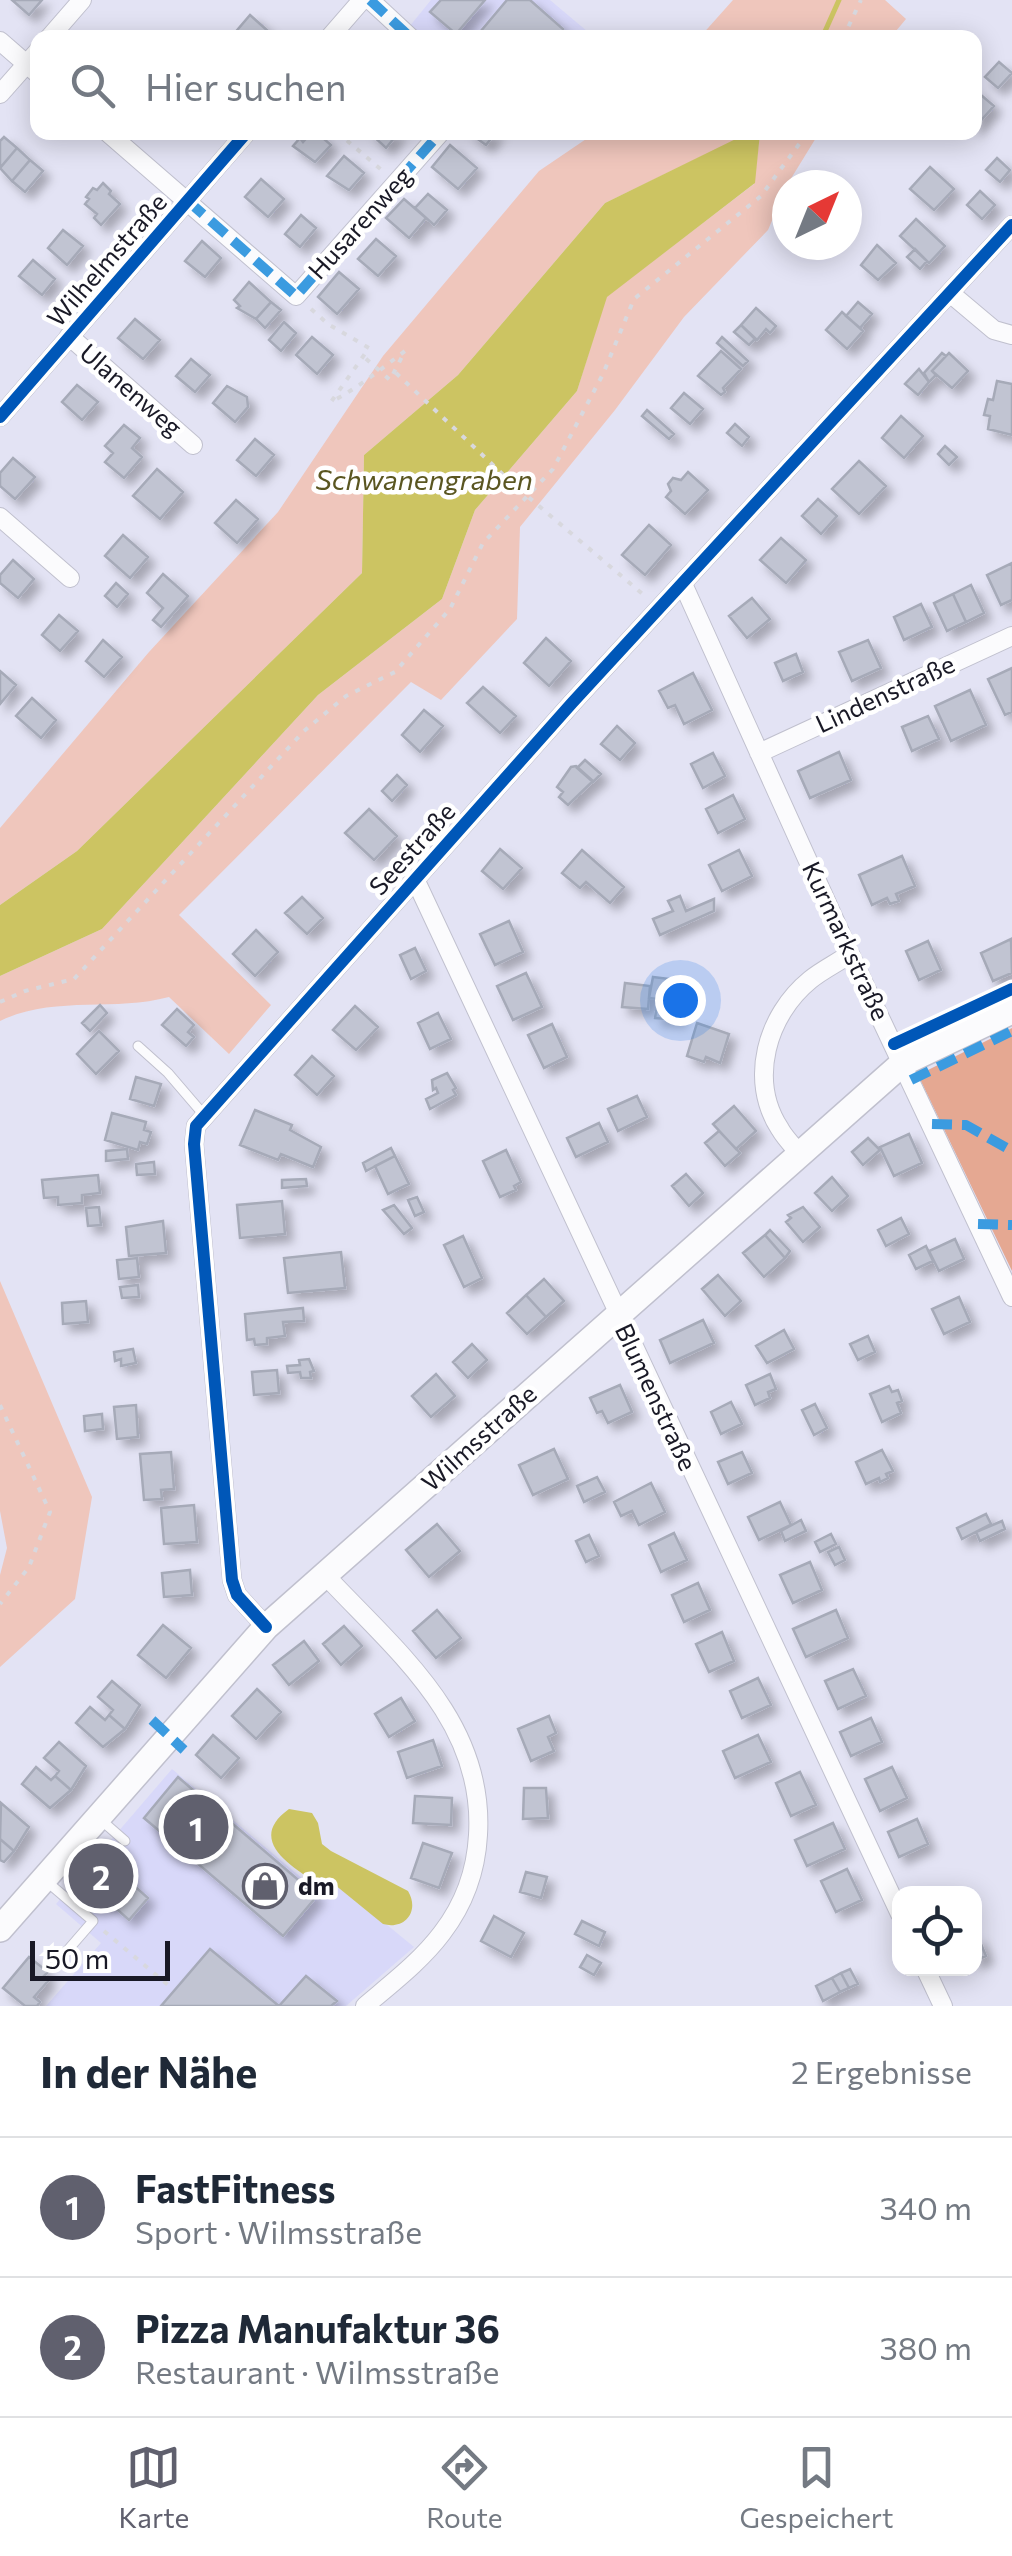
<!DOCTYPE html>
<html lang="de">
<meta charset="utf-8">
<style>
body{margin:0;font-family:Commissioner,sans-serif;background:#f2f2f3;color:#1f2937}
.controls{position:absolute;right:30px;bottom:30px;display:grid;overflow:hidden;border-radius:20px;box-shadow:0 5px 25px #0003}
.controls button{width:90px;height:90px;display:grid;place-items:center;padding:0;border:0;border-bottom:2px solid #e0e1e3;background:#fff;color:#1f2937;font:50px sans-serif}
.compass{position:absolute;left:772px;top:170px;width:90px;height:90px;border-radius:50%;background:#fff;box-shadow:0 5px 25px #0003;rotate:43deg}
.scale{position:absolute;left:30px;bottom:25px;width:140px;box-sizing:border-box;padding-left:10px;border:5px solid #191926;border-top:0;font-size:28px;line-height:35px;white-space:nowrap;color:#191926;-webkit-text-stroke:8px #fff;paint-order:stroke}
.you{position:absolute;left:680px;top:1000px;width:35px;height:35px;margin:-25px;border:8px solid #fff;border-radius:50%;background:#1a73e8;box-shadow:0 0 0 15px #1a73e833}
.badge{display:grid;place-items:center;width:65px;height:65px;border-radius:50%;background:#60606e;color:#fff;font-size:32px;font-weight:700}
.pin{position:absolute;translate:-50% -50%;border:5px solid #fff;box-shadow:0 2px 10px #0006}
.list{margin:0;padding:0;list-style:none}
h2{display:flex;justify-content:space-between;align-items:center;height:130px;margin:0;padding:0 40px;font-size:42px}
h2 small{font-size:32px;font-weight:400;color:#747a83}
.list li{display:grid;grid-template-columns:65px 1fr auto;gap:30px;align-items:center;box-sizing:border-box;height:140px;padding:0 40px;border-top:2px solid #e0e1e3}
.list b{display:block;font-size:38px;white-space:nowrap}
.list p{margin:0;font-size:32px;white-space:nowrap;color:#747a83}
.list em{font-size:32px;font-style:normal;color:#747a83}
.icon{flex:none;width:55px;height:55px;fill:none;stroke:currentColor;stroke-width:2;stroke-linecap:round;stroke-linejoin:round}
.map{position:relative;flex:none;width:1012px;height:2006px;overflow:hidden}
.search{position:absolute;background:#fff;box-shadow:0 5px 25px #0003;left:30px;right:30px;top:30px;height:110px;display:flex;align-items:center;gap:25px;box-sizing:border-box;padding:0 35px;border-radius:20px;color:#747a83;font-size:38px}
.sheet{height:410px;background:#fff}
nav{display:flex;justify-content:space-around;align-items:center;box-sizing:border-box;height:140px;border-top:2px solid #e0e1e3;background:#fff;font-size:28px;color:#747a83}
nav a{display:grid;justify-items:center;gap:5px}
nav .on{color:#60606e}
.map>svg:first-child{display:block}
.built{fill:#d8d8f9}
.green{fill:#efc6bc}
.forest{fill:#e5a892}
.water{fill:#ccc462}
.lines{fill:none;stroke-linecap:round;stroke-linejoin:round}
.stream{stroke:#ccc462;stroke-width:5}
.building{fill:#c1c4d2;stroke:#a6aab8;stroke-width:2.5;filter:url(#shadow)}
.lane-casing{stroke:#c0c0ce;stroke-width:11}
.street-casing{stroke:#c0c0ce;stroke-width:20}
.secondary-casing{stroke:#c0c0ce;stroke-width:28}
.path{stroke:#d8d8de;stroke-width:4;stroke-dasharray:5 8;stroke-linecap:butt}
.lane{stroke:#fbfbfd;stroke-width:9}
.street{stroke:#fbfbfd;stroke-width:18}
.secondary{stroke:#fbfbfd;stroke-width:25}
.quiet{stroke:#3b9be0;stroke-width:10;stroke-dasharray:20 10;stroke-linecap:butt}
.cycleway-casing{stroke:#fff;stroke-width:19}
.cycleway{stroke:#0057b8;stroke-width:12}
.labels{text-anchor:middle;stroke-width:9;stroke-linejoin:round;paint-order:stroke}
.street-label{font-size:25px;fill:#191926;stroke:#fff}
.poi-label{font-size:25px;font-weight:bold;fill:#191926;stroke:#fff;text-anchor:start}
.water-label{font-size:28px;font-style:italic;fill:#5a5621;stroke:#fff}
</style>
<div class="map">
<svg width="1012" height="2006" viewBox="0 0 1012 2006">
<defs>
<filter id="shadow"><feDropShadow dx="7" dy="7" stdDeviation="5" flood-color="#0004"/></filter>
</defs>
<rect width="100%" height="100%" fill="#e3e3f4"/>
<path class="built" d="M431 0H550L594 37H420L409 27Z
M172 1769 321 1894 336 1883 414 1947 346 2006H46L101 1943 56 1904Z"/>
<path class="green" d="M733 0H885L906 19 891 37H700Z
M595 133H750L605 203 458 375 364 455 362 573 77 851 0 905V828L149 652 278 512 383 356 539 171Z
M760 133H819L787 185 768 230 684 317 615 410 520 527 517 619 441 700 411 682 179 915 271 1005 229 1054 169 997C113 1012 54 995 0 1021V976L102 929 318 695 442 599 475 510 577 391 606 297 754 184Z
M0 1281 92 1497 75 1599 0 1667V1575L7 1548 0 1511Z"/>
<path class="forest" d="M1012 1028V1271L918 1075Z"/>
<path class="water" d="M750 132 760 133 755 183 607 297 577 391 475 510 442 599 318 695 102 929 0 976V905L77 851 362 573 364 455 458 375 605 203Z
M289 1809 312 1813 318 1823 322 1844 331 1851 408 1891C420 1911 405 1930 383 1924L329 1880 321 1877 317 1883C289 1865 247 1839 289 1809Z"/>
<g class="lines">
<path class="stream" d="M822 38 839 0"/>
</g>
<path class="building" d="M12 0H42L29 15Z
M441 0H485L456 34 430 12Z
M507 0H530L563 29 555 38H475Z
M250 15 269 32 264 38H236L233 35Z
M999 62 1012 73 998 88 985 77Z
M974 89 994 106 974 128Z
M312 132H316L331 145 315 162 293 146 300 138 303 142Z
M369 132H399L386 148Z
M468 132H496L486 145Z
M4 137 17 148 0 168V141Z
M450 145 477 168 458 189 432 167Z
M17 148 30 160 12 181 0 168Z
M344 156 364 173 349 190 327 176Z
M997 158 1010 170 1000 182 986 170Z
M30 160 43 171 25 192 12 181Z
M930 167 954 189 934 210 910 189Z
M261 179 284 199 268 217 245 197Z
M103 183 111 191 109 194 120 204 101 225 94 218 97 214 85 204 89 199 86 197 93 188 97 190Z
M980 191 995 205 982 219 967 205Z
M428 194 447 210 434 225 415 208Z
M404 199 426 218 409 238 386 218Z
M301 215 316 228 300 247 285 234Z
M916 219 945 246 929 263 900 236Z
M63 230 83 246 67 265 48 248Z
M376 239 396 256 378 276 358 259Z
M202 241 221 258 205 277 185 261Z
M877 245 896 263 878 280 861 265Z
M915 249 927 261 920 269 907 257Z
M33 260 55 279 42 295 19 276Z
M339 272 359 289 337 314 318 297Z
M249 282 271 302 256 319 237 308 240 306 234 300Z
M271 302 281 310 265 328 256 319Z
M858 302 872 314 860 328 846 316Z
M756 308 776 326 770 333 766 329 757 340 741 325Z
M842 312 863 331 847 349 826 330Z
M135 319 160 340 143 359 118 338Z
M284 322 296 333 281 351 269 340Z
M741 325 755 339 749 345 734 332Z
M312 337 333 355 317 374 296 355Z
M722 337 748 361 743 366 717 343Z
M721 351 741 369 723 388 725 392 721 395 698 376Z
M942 353 946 356 932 371 936 375 929 382 924 373Z
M949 353 968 371 952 388 932 371Z
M191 359 210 375 195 392 176 376Z
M919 369 929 382 918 395 905 384Z
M997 381 1012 384V435L988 429 990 416 984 415 988 399 993 400Z
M77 385 98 402 82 420 62 402Z
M227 386 247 397 248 407 235 422 213 403Z
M684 393 703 409 690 424 671 408Z
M647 410 674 434 669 439 642 416Z
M901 416 923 436 904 458 882 438Z
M735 424 749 437 742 446 727 433Z
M124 425 140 438 132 448 142 457 124 478 105 462 113 453 105 446Z
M255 439 274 455 256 476 237 460Z
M945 446 957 457 949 465 938 454Z
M13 458 35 477 15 499 0 486V473Z
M859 461 886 486 859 514 832 489Z
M157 469 183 492 160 519 133 496Z
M688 472 708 490 685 514 666 497 671 491 668 484 673 478 681 480Z
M818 499 837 516 821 534 802 516Z
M236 500 258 519 237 543 215 523Z
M649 525 671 545 645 575 622 555Z
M123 535 148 557 130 578 105 556Z
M781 538 806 560 786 583 760 560Z
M13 560 34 579 18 598 0 583V575Z
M1012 563V600L1001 605 987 575Z
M163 574 188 596 161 627 153 620 163 608 147 593Z
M116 583 128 594 117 607 105 596Z
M971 585 984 613 966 622 953 594Z
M953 594 966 622 947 631 934 603Z
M752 598 770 619 747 638 729 616Z
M921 604 932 627 904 640 894 617Z
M59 615 78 631 60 651 42 635Z
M546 638 571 661 549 686 524 663Z
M103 640 122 657 104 677 86 661Z
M868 640 881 668 852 681 839 652Z
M796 654 803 672 783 681 775 663Z
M1012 668V712L1005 715 988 679Z
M0 671 16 685 0 704Z
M693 673 712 710 684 724 675 705 668 708 659 691Z
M483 687 516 716 500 733 467 703Z
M970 690 986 725 951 741 935 706Z
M32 698 56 720 41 738 16 716Z
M424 710 443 726 420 752 402 735Z
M928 716 939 739 912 751 902 727Z
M617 726 635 743 620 760 601 744Z
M839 752 851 780 810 798 798 771Z
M713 753 725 776 703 788 691 764Z
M585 760 601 774 593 782 577 768Z
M576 766 593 781 568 805 559 797 563 792 557 787 571 767Z
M397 775 407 785 392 801 382 791Z
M733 795 745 819 718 833 706 809Z
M369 809 397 836 374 860 345 833Z
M500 849 522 868 503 889 482 871Z
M582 850 624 887 610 903 586 882 580 888 562 873Z
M739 850 752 876 722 891 709 865Z
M902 856 915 886 896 894 899 901 890 904 887 898 872 905 859 875Z
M680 896 686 911 714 899V911L660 935 653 919 673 911 668 901Z
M302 897 323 918 307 934 285 913Z
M509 921 523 952 495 965 480 934Z
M256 930 278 952 255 976 233 954Z
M1011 939 1012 973 993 981 981 953Z
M928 941 941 970 919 980 906 951Z
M415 948 426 971 411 979 400 955Z
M526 973 542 1007 513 1020 497 986Z
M653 977 678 980 676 1001 649 998Z
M625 983 650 986 648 1009 622 1007Z
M100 1005 107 1013 90 1031 82 1023Z
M355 1006 378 1027 356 1050 333 1030Z
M657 1006 680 1010 679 1020 655 1018Z
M177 1009 194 1025 188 1032 194 1037 186 1046 162 1025Z
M438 1013 451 1039 430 1049 418 1023Z
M697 1023 729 1034 720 1063 706 1057 704 1062 687 1056Z
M552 1024 567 1057 544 1068 528 1035Z
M99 1031 119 1051 96 1074 77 1054Z
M312 1056 334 1076 317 1095 295 1075Z
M447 1073 456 1088 453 1090 456 1095 430 1109 426 1099 438 1093 436 1088 433 1090 432 1080Z
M136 1077 161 1084 154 1106 130 1099Z
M637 1096 647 1117 618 1131 608 1109Z
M734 1106 756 1131 736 1149 713 1124Z
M255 1110 292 1125 290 1130 321 1147 313 1167 281 1154 278 1160 240 1145Z
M112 1113 146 1122 144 1130 151 1132 147 1144 140 1142 138 1150 105 1140Z
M599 1123 608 1142 576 1157 567 1138Z
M719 1131 740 1153 725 1166 705 1143Z
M909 1134 922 1163 894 1176 880 1147Z
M868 1138 880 1150 863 1165 852 1152Z
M391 1148 395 1156 366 1171 363 1163Z
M127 1149 128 1159 106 1161V1151Z
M506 1150 521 1182 514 1186 516 1190 500 1197 483 1161Z
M395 1156 409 1184 388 1194 375 1166Z
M154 1162 155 1174 137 1175 136 1164Z
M686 1174 703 1193 689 1206 672 1186Z
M98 1175 100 1193 82 1195V1203L58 1205V1197L44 1198 42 1180Z
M832 1177 848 1196 832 1211 815 1193Z
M306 1179 307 1186 282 1188V1180Z
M417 1197 424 1212 415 1216 408 1200Z
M282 1201 285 1234 240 1238 237 1205Z
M394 1205 412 1228 404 1234 383 1210Z
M99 1207 101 1225 88 1226 86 1208Z
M803 1207 820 1227 803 1242 786 1222 791 1218 788 1215Z
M901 1218 909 1234 886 1246 878 1230Z
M163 1221 166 1253 129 1256 126 1227Z
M770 1230 790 1251 785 1258 765 1235Z
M765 1235 785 1258 764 1277 743 1253Z
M463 1236 482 1278 464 1287 444 1245Z
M955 1239 964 1259 939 1271 929 1251Z
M926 1246 933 1261 916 1269 909 1255Z
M341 1252 345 1288 288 1293 284 1258Z
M137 1258 139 1277 119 1279 117 1260Z
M718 1275 741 1301 725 1316 702 1289Z
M544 1279 564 1301 546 1317 526 1295Z
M138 1285 139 1297 122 1298 120 1287Z
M526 1295 546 1317 527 1334 507 1313Z
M959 1297 970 1322 944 1334 932 1309Z
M86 1301 88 1322 63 1324 62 1303Z
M303 1308 304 1321 283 1322 285 1336 267 1338V1344L255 1345 254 1339 247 1340 245 1314Z
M703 1320 714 1343 670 1363 660 1340Z
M784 1330 794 1349 767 1363 756 1346Z
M868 1336 875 1352 858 1360 850 1344Z
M472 1344 487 1360 468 1378 453 1362Z
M133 1349 136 1363 121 1366V1359L115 1361 114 1352Z
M309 1359 314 1371 310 1372 311 1378H301L300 1372 288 1373 287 1366 300 1365 299 1360Z
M277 1370 279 1393 254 1395 252 1372Z
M436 1374 455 1396 431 1417 412 1396Z
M770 1374 776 1389 768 1392 770 1398 755 1405 746 1385Z
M620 1385 632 1412 608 1423 602 1411 597 1413 590 1398Z
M889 1386 892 1392 898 1390 902 1401 897 1403 901 1413 882 1422 870 1394Z
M731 1402 742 1424 721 1434 711 1412Z
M815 1404 827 1428 814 1435 802 1410Z
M136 1405 138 1437 117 1439 114 1407Z
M102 1414 103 1429 85 1431 84 1416Z
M554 1449 568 1479 533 1495 519 1465Z
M882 1450 893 1471 886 1474 888 1478 880 1482 879 1478 866 1484 856 1462Z
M171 1452 174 1489 161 1490 162 1499 144 1500 140 1454Z
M742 1452 752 1473 728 1484 718 1462Z
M597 1477 605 1492 584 1502 577 1486Z
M651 1483 665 1512 639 1525 632 1511 621 1516 614 1502Z
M780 1502 791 1525 759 1540 748 1517Z
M194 1505 197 1542 164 1544 161 1508Z
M986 1514 991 1524 962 1539 957 1528Z
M801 1520 806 1531 785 1541 781 1531Z
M1002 1521 1005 1529 980 1541 976 1532Z
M437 1524 460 1551 429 1577 406 1550Z
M674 1533 687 1560 661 1572 649 1545Z
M831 1534 836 1544 820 1552 815 1542Z
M589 1535 599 1556 586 1562 576 1541Z
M839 1547 845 1560 835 1565 828 1552Z
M810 1562 822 1590 793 1603 780 1575Z
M190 1570 192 1595 164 1597 162 1573Z
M698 1583 710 1610 684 1622 672 1595Z
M437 1610 461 1638 436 1658 413 1631Z
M836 1610 848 1638 806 1657 793 1629Z
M163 1625 191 1648 166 1678 138 1655Z
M344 1626 362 1646 341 1665 323 1644Z
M722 1632 734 1661 709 1672 696 1644Z
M304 1641 319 1661 289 1685 273 1665Z
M853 1669 866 1696 838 1709 825 1681Z
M758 1678 771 1705 742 1718 730 1691Z
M112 1681 140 1705 125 1729 109 1715 113 1710 98 1697Z
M257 1689 281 1712 256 1739 232 1716Z
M401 1698 415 1721 389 1737 375 1714Z
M90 1707 105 1720 109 1715 125 1729 103 1747 76 1723Z
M549 1716 556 1733 548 1737 554 1751 531 1761 518 1729Z
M871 1718 882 1742 851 1756 840 1732Z
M213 1735 239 1758 221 1778 196 1755Z
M758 1735 771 1762 735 1778 723 1751Z
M433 1740 442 1766 407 1778 398 1752Z
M59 1742 86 1766 71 1790 55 1776 59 1771 44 1758Z
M36 1767 51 1780 55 1776 71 1790 50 1808 22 1784Z
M892 1767 907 1798 880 1811 865 1779Z
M800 1772 816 1805 791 1816 776 1783Z
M178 1777 317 1896 283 1936 144 1818Z
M524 1788H546L548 1818 523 1819Z
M415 1796 452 1798 451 1825 413 1823Z
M1 1803 29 1827 14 1851 0 1839Z
M917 1819 928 1844 899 1857 888 1832Z
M833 1823 845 1849 807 1866 795 1840Z
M0 1839 14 1851 4 1862 0 1860Z
M423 1843 452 1853 439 1888 411 1878Z
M107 1861 130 1881 110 1905 87 1884Z
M847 1869 862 1900 836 1912 821 1881Z
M526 1872 547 1877 541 1898 520 1892Z
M130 1882 148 1898 129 1920 111 1904Z
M494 1916 524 1933 511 1957 481 1941Z
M582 1921 605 1932 599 1946 575 1934Z
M978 1937 986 1956 974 1961V1938Z
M210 1949 279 2006H161Z
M587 1955 601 1963 594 1975 580 1967Z
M29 1957 48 1972 43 1977 48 1981 34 1997 40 2002 37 2006H25L3 1988Z
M850 1969 858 1984 849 1988 841 1973Z
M841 1973 849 1988 840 1992 832 1978Z
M306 1976 337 2001 331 2006H279Z
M832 1978 840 1992 823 2001 816 1986Z"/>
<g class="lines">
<defs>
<path id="lane" d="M138 1046 168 1073 204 1115
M101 1820 125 1841
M45 1880 93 1921 54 1966"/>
<path id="street" d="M370 0 411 38
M49 38 82 0
M329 38 362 0
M0 41 38 74
M0 94 38 51
M107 132 296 296 441 132
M950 293 994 330 1012 335
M69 336 193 445
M0 417 247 132
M0 517 70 578
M683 584 850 954 1012 1297
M759 753 1012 636
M415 879 900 1914
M800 1154C793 1146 785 1138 780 1129 748 1080 767 1015 810 980 822 970 837 963 850 954
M325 1575C396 1651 485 1721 478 1835 476 1872 465 1903 442 1933 421 1961 392 1983 365 2006
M266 1627 237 1595 232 1580 194 1144 196 1126 572 703 1012 225
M925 1968 943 2006"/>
<path id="secondary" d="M0 1929 266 1627 903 1063 1012 1011"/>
</defs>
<use href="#lane" class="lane-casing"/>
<use href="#street" class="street-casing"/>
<use href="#secondary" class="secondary-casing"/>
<path class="path" d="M843 38 861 0
M337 132 385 173
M311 309 328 324 369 348 331 402C358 388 381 369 405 351L390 380 364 357
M396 373 513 484 645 596
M0 1002 25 991 74 979 304 731 346 696 395 672 450 609 483 543 553 469 603 374 634 299 761 196 808 132
M0 1405 50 1512 29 1567 0 1604
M104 1931 168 1985"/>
<use href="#lane" class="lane"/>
<use href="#street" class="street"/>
<use href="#secondary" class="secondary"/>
<path class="quiet" d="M370 0 411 38
M188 201 296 296 441 132
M911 1080 1012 1031
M932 1124 966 1125 1012 1151
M978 1224 1012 1225
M152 1720 184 1750"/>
<defs>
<path id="cycleway" d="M0 417 247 132
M894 1044 1012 989
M266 1627 237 1595 232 1580 194 1144 196 1126 572 703 1012 225"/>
</defs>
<use href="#cycleway" class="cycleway-casing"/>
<use href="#cycleway" class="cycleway"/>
</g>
<defs>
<symbol id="shop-ring" viewBox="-11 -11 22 22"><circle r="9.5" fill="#fff" stroke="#60606e" stroke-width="1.5"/><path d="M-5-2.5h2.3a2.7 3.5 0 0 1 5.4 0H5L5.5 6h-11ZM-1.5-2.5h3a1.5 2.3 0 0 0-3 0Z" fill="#60606e"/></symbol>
</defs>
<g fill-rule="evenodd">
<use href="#shop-ring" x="240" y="1861" width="50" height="50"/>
</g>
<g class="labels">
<g class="street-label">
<text transform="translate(360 223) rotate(-48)" y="9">Husarenweg</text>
<text transform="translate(107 260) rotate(-49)" y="9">Wilhelmstraße</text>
<text transform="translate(131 390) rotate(41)" y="9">Ulanenweg</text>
<text transform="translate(885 694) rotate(-25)" y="9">Lindenstraße</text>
<text transform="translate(412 849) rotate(-48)" y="9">Seestraße</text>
<text transform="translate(846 941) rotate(65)" y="9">Kurmarkstraße</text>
<text transform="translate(656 1397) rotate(65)" y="9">Blumenstraße</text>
<text transform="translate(479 1438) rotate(-42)" y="9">Wilmsstraße</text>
</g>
<g class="poi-label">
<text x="298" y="1895">dm</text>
</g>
<g class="water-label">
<text x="424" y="490">Schwanengraben</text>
</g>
</g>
</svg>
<div class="controls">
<button><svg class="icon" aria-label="locate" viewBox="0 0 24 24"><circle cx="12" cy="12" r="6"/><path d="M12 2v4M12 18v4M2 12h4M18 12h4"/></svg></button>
</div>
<svg class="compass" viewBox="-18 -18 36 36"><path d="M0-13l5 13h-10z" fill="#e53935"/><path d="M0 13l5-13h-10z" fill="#747a83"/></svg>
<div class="scale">50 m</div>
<div class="you"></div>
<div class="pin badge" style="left:196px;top:1827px">1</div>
<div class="pin badge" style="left:101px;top:1876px">2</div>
<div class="search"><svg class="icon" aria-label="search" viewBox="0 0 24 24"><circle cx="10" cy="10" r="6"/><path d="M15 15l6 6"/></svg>Hier suchen</div>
</div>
<section class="sheet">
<h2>In der Nähe<small>2 Ergebnisse</small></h2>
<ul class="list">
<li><span class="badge">1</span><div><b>FastFitness</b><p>Sport · Wilmsstraße</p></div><em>340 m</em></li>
<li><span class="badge">2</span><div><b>Pizza Manufaktur 36</b><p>Restaurant · Wilmsstraße</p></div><em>380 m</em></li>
</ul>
</section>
<nav>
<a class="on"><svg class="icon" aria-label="map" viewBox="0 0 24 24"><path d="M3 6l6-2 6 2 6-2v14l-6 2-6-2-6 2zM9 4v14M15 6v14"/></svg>Karte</a>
<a><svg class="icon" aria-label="directions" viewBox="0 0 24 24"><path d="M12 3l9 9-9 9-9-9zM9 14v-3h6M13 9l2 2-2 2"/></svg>Route</a>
<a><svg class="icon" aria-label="saved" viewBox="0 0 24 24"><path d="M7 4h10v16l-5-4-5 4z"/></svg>Gespeichert</a>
</nav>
